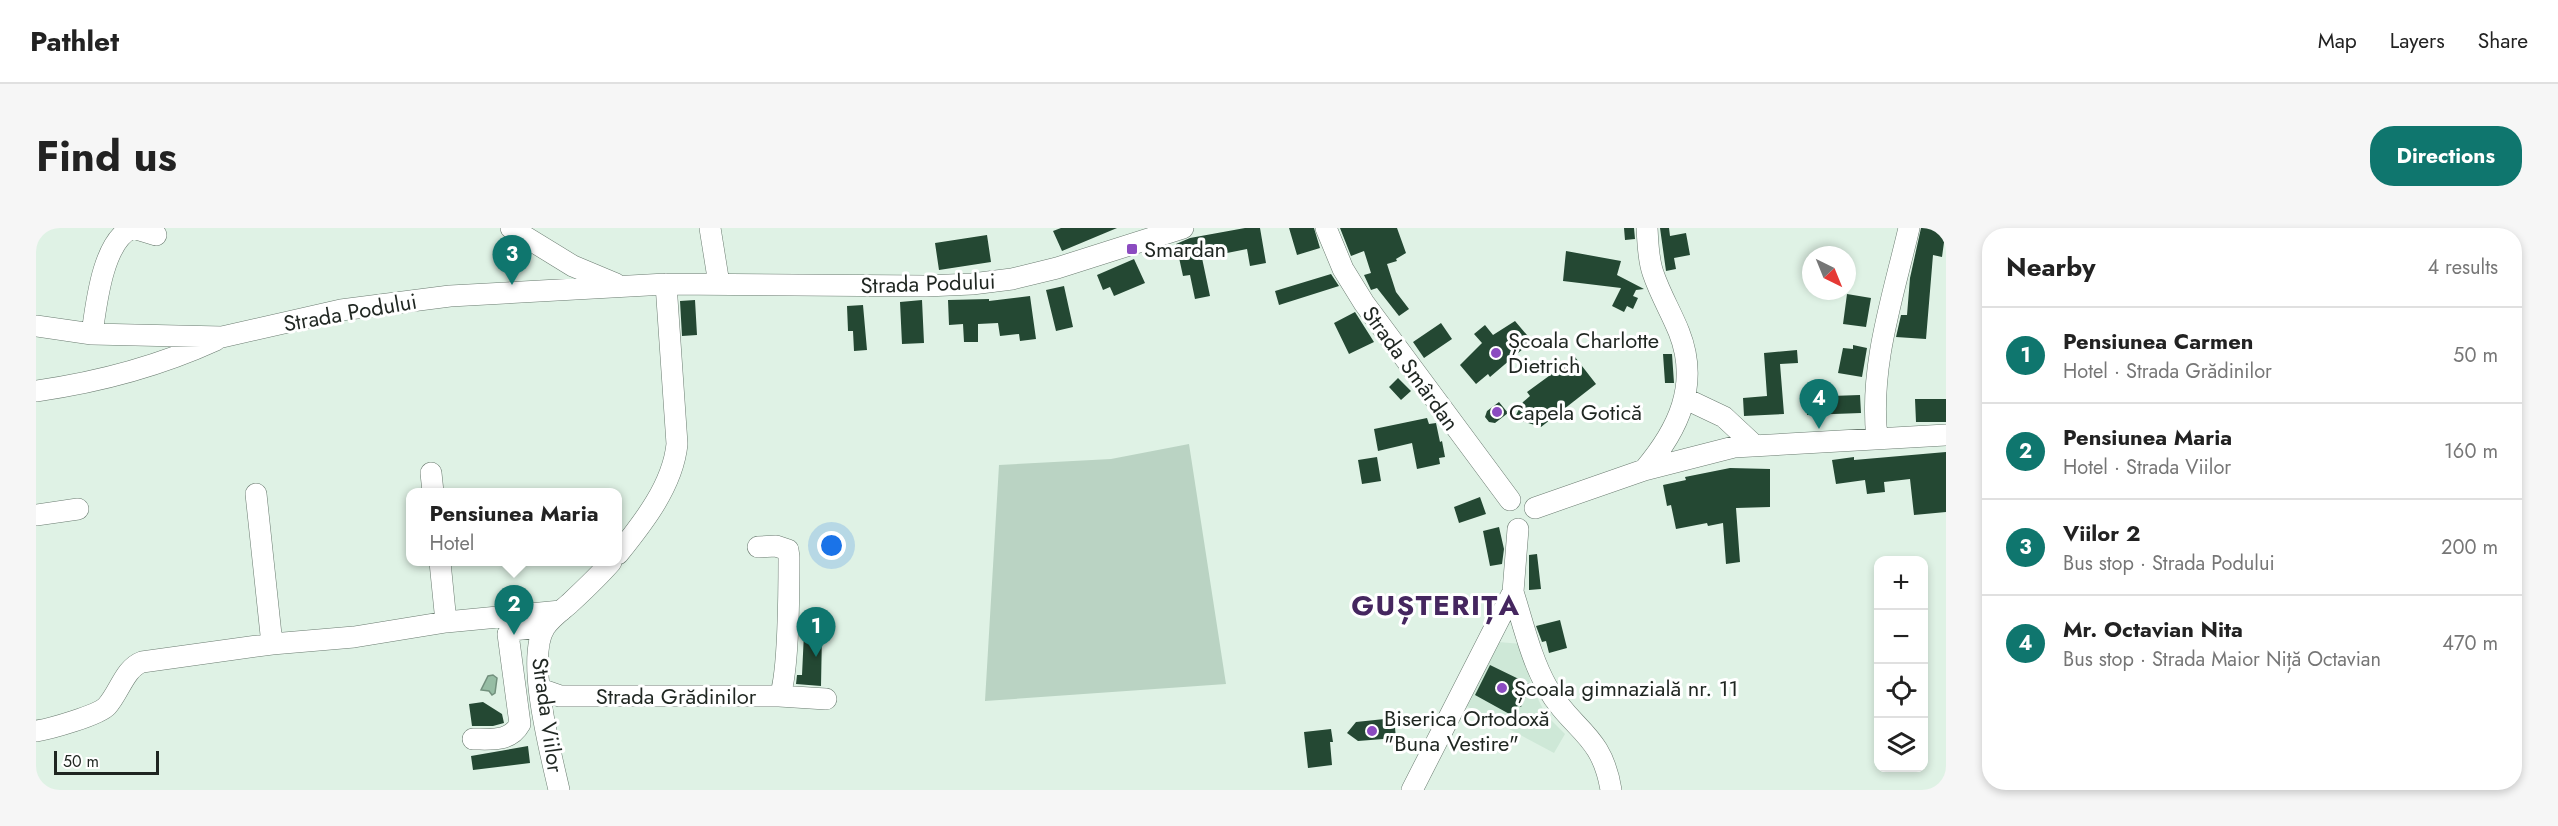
<!DOCTYPE html>
<meta charset="utf-8">
<style>
body{margin:0;font-family:Jost,sans-serif;background:#f6f6f6;color:#222}
.controls{position:absolute;right:18px;bottom:18px;display:grid;overflow:hidden;border-radius:12px;box-shadow:0 3px 9px #0003}
.controls button{width:54px;height:54px;display:grid;place-items:center;padding:0;border:0;border-bottom:2px solid #e0e0e0;background:#fff;color:#222;font:30px sans-serif}
.compass{position:absolute;left:1766px;top:18px;width:54px;height:54px;border-radius:50%;background:#fff;box-shadow:0 3px 9px #0003;rotate:137deg}
.scale{position:absolute;left:18px;bottom:15px;width:105px;box-sizing:border-box;padding-left:6px;border:3px solid #1f2621;border-top:0;font-size:16px;line-height:21px;white-space:nowrap;color:#1f2621;-webkit-text-stroke:4px #fff;paint-order:stroke}
.you{position:absolute;left:796px;top:318px;width:21px;height:21px;margin:-15px;border:4px solid #fff;border-radius:50%;background:#1a73e8;box-shadow:0 0 0 9px #1a73e833}
.badge{display:grid;place-items:center;width:39px;height:39px;border-radius:50%;background:#0f766e;color:#fff;font-size:20px;font-weight:700}
.pin{position:absolute;translate:-50% -50px;filter:drop-shadow(0 2px 3px #0008)}
.pin::after{content:'';position:absolute;top:32px;width:21px;height:18px;background:inherit;clip-path:polygon(0 0,100% 0,50% 100%)}
.popup{position:absolute;left:370px;top:260px;width:216px;height:78px;box-sizing:border-box;display:grid;place-content:center;border-radius:12px;background:#fff;filter:drop-shadow(0 2px 4px #0005);font-size:20px;white-space:nowrap;color:#767676}
.popup b{font-size:22px;color:#222}
.popup::after{content:'';position:absolute;left:50%;top:100%;margin-left:-12px;border:12px solid transparent;border-top-color:#fff}
.list{margin:0;padding:0;list-style:none}
h2{display:flex;justify-content:space-between;align-items:center;height:78px;margin:0;padding:0 24px;font-size:26px}
h2 small{font-size:20px;font-weight:400;color:#767676}
.list li{display:grid;grid-template-columns:39px 1fr auto;gap:18px;align-items:center;box-sizing:border-box;height:96px;padding:0 24px;border-top:2px solid #e0e0e0}
.list b{display:block;font-size:22px;white-space:nowrap}
.list p{margin:0;font-size:20px;white-space:nowrap;color:#767676}
.list em{font-size:20px;font-style:normal;color:#767676}
.icon{flex:none;width:33px;height:33px;fill:none;stroke:currentColor;stroke-width:2;stroke-linecap:round;stroke-linejoin:round}
.map{position:relative;flex:none;width:1910px;height:562px;overflow:hidden;border-radius:24px}
header{display:flex;align-items:center;gap:36px;box-sizing:border-box;height:84px;padding:0 30px;background:#fff;border-bottom:2px solid #e0e0e0}
header strong{font-size:28px}
nav{display:flex;gap:33px;margin-inline-start:auto;font-size:21px}
.intro{display:flex;align-items:center;justify-content:space-between;box-sizing:border-box;height:144px;padding:0 36px}
h1{margin:0;font-size:42px}
.button{padding:15px 27px;border-radius:24px;background:#0f766e;color:#fff;font-size:21px;font-weight:700}
main{display:flex;gap:36px;padding:0 36px}
aside{flex:1;background:#fff;border-radius:24px;box-shadow:0 3px 9px #0003}
.map>svg:first-child{display:block}
.built{fill:#cee8d7}
.green{fill:#bad3c3}
.water{fill:#96bda4;stroke:#72907d;stroke-width:1.5}
.building{fill:#244833}
.lines{fill:none;stroke-linecap:round;stroke-linejoin:round}
.minor-casing{stroke:#6a7b70;stroke-width:22}
.minor{stroke:#fff;stroke-width:21}
.poi-dot{fill:#8b4bc0;stroke:#fff;stroke-width:2}
.labels{text-anchor:middle;stroke-width:6;stroke-linejoin:round;paint-order:stroke}
.poi-label{font-size:22px;fill:#1f2621;stroke:#fff;text-anchor:start}
.street-label{font-size:22px;fill:#1f2621;stroke:#fff}
.district-label{font-size:28px;font-weight:bold;letter-spacing:1.5px;fill:#45265f;stroke:#fff}
</style>
<header>
<strong>Pathlet</strong>
<nav><a>Map</a><a>Layers</a><a>Share</a></nav>
</header>
<div class="intro"><h1>Find us</h1><a class="button">Directions</a></div>
<main>
<div class="map">
<svg width="1910" height="562" viewBox="0 0 1910 562">
<rect width="100%" height="100%" fill="#dff2e5"/>
<path class="built" d="M1462 414 1486 416 1495 457 1510 487 1529 506 1518 525 1430 478Z"/>
<path class="green" d="M1153 216 1190 456 949 473 963 237 1075 231Z"/>
<path class="water" d="M457 447 461 450 459 465 456 467 453 463 445 462 452 448Z"/>
<path class="building" d="M1025 0H1081L1026 23 1017 3Z
M1209 0H1224L1230 35 1214 38 1211 21 1166 30 1174 68 1159 71 1154 47 1147 48 1140 16 1154 10Z
M1253 0H1278L1284 20 1261 27Z
M1304 0H1361L1370 25 1360 31 1361 33 1351 36 1360 64 1373 81 1363 88 1341 60 1335 62 1328 47 1335 45 1328 23 1315 28Z
M1588 0H1598L1599 11 1589 12Z
M1624 0H1633L1634 8 1650 5 1654 27 1638 30 1640 41 1630 43Z
M1885 0H1910L1906 29 1897 27 1890 111 1860 109 1865 87H1871L1874 50Z
M951 7 955 34 903 42 899 15Z
M1530 23 1585 33 1581 47 1608 61 1600 62 1597 68 1602 70 1597 81 1591 78 1588 84 1576 78 1585 60 1527 53Z
M1098 31 1109 55 1078 68 1074 59 1067 62 1061 47Z
M1295 46 1303 58 1243 77 1239 63Z
M1028 58 1037 99 1020 103 1010 62Z
M1811 66 1835 70 1830 99 1807 96Z
M994 68 1000 111 984 113 983 106 964 108 962 95 942 96V114H928L927 96 913 97 912 72 953 71V73Z
M659 72 661 107 646 108 644 73Z
M886 72 888 115 866 116 864 74Z
M827 77 831 122 818 123 817 103H812L811 78Z
M1319 84 1338 114 1313 126 1298 95Z
M1479 93 1496 113 1454 149 1452 146 1440 156 1424 137 1446 115 1438 106 1449 97 1457 107Z
M1405 95 1416 111 1388 130 1377 114Z
M1817 117 1831 120 1826 149 1802 145 1807 120 1817 121Z
M1761 122 1762 135 1744 136 1748 186 1708 188 1707 170 1731 168 1728 125Z
M1627 126H1636L1638 155H1629Z
M1539 129 1560 156 1505 199 1486 193 1480 187 1487 174 1494 168 1491 164Z
M1362 150 1375 163 1365 172 1353 159Z
M1795 156V168L1824 167 1825 185 1771 187 1770 158Z
M1879 171H1910V194H1880Z
M1463 174 1472 185 1459 195 1453 194 1449 189 1451 183Z
M1391 190 1393 196 1400 195 1404 214 1406 213 1409 229 1403 230 1404 236 1381 241 1376 215 1342 223 1338 201Z
M1910 224V284L1878 287 1874 251 1848 254 1849 264 1831 266 1829 252 1800 256 1796 232 1818 229V232Z
M1341 229 1345 253 1326 256 1322 232Z
M1694 240 1734 241V279L1700 280 1704 334 1690 336 1687 295 1672 298 1671 295 1640 301 1635 277 1631 278 1627 257 1650 252 1649 249Z
M1444 269 1450 286 1423 295 1418 279Z
M1463 299 1468 321 1466 336 1454 338 1447 303Z
M1501 326 1505 361 1493 362V327Z
M1524 392 1531 420 1513 425 1510 413 1506 414 1500 398Z
M768 405H786L785 458 760 456 761 447H766Z
M1454 437 1495 457 1485 479 1482 477 1477 488 1439 467Z
M447 474 466 486 468 495 457 498H436L433 476Z
M1358 490 1360 510 1322 513 1311 505 1320 494Z
M1295 501 1297 514H1294L1296 537 1272 540 1268 504Z
M492 518 494 535 437 542 435 528Z"/>
<g class="lines">
<defs>
<path id="minor" d="M475 0 537 38 580 56
M674 0 683 56
M1290 0 1307 41 1328 75 1474 272
M0 98 56 106 186 109 305 82 414 68 630 56 890 58 936 56 976 51 1021 40 1147 0
M56 106C60 77 67 11 97 0L120 7
M0 163C64 154 121 139 180 112
M1650 171 1688 189 1717 216
M1841 210C1833 139 1857 69 1873 0
M1608 242C1642 202 1664 157 1643 104 1635 84 1624 66 1617 45 1612 31 1612 15 1611 0
M395 245 397 264
M220 266 236 416
M1499 280 1608 242 1698 219 1910 207
M0 287 42 281
M582 326C607 295 637 257 641 216L630 56
M404 334 410 394
M1477 364C1487 395 1495 431 1511 459 1535 502 1566 505 1575 562
M504 461 524 468H743C753 456 753 351 753 329L752 322 740 318 722 319
M743 468 790 471
M0 503C14 501 63 487 71 478 83 465 89 440 106 434L236 416 318 409 410 394 525 383
M437 511C456 511 474 514 484 496L472 406 476 402 505 399
M523 562C515 526 489 429 509 399 515 390 525 383 533 376 548 362 562 349 575 334
M1376 562 1477 364 1482 301"/>
</defs>
<use href="#minor" class="minor-casing"/>
<use href="#minor" class="minor"/>
</g>
<g class="poi-dot">
<rect x="1090" y="15" width="12" height="12" rx="3"/>
<circle cx="1460" cy="125" r="6"/>
<circle cx="1461" cy="184" r="6"/>
<circle cx="1466" cy="460" r="6"/>
<circle cx="1336" cy="503" r="6"/>
</g>
<g class="labels">
<g class="poi-label">
<text x="1108" y="29">Smardan</text>
<text x="1472" y="120">Școala Charlotte<tspan x="1472" dy="25">Dietrich</tspan></text>
<text x="1473" y="192">Capela Gotică</text>
<text x="1478" y="468">Școala gimnazială nr. 11</text>
<text x="1348" y="498">Biserica Ortodoxă<tspan x="1348" dy="25">"Buna Vestire"</tspan></text>
</g>
<g class="street-label">
<text transform="translate(892 55) rotate(-2)" y="8">Strada Podului</text>
<text transform="translate(314 84) rotate(-10)" y="8">Strada Podului</text>
<text transform="translate(1375 140) rotate(54)" y="8">Strada Smârdan</text>
<text x="640" y="476">Strada Grădinilor</text>
<text transform="translate(512 487) rotate(82)" y="8">Strada Viilor</text>
</g>
<g class="district-label">
<text x="1400" y="387">GUȘTERIȚA</text>
</g>
</g>
</svg>
<div class="controls">
<button>+</button>
<button>−</button>
<button><svg class="icon" aria-label="locate" viewBox="0 0 24 24"><circle cx="12" cy="12" r="6"/><path d="M12 2v4M12 18v4M2 12h4M18 12h4"/></svg></button>
<button><svg class="icon" aria-label="layers" viewBox="0 0 24 24"><path d="M12 4l9 5-9 5-9-5zM3 14l9 5 9-5"/></svg></button>
</div>
<svg class="compass" viewBox="-18 -18 36 36"><path d="M0-13l5 13h-10z" fill="#e53935"/><path d="M0 13l5-13h-10z" fill="#767676"/></svg>
<div class="scale">50 m</div>
<div class="you"></div>
<div class="pin badge" style="left:780px;top:429px">1</div>
<div class="pin badge" style="left:478px;top:407px">2</div>
<div class="popup"><b>Pensiunea Maria</b>Hotel</div>
<div class="pin badge" style="left:476px;top:57px">3</div>
<div class="pin badge" style="left:1783px;top:201px">4</div>
</div>
<aside>
<h2>Nearby<small>4 results</small></h2>
<ul class="list">
<li><span class="badge">1</span><div><b>Pensiunea Carmen</b><p>Hotel · Strada Grădinilor</p></div><em>50 m</em></li>
<li><span class="badge">2</span><div><b>Pensiunea Maria</b><p>Hotel · Strada Viilor</p></div><em>160 m</em></li>
<li><span class="badge">3</span><div><b>Viilor 2</b><p>Bus stop · Strada Podului</p></div><em>200 m</em></li>
<li><span class="badge">4</span><div><b>Mr. Octavian Nita</b><p>Bus stop · Strada Maior Niță Octavian</p></div><em>470 m</em></li>
</ul>
</aside>
</main>
